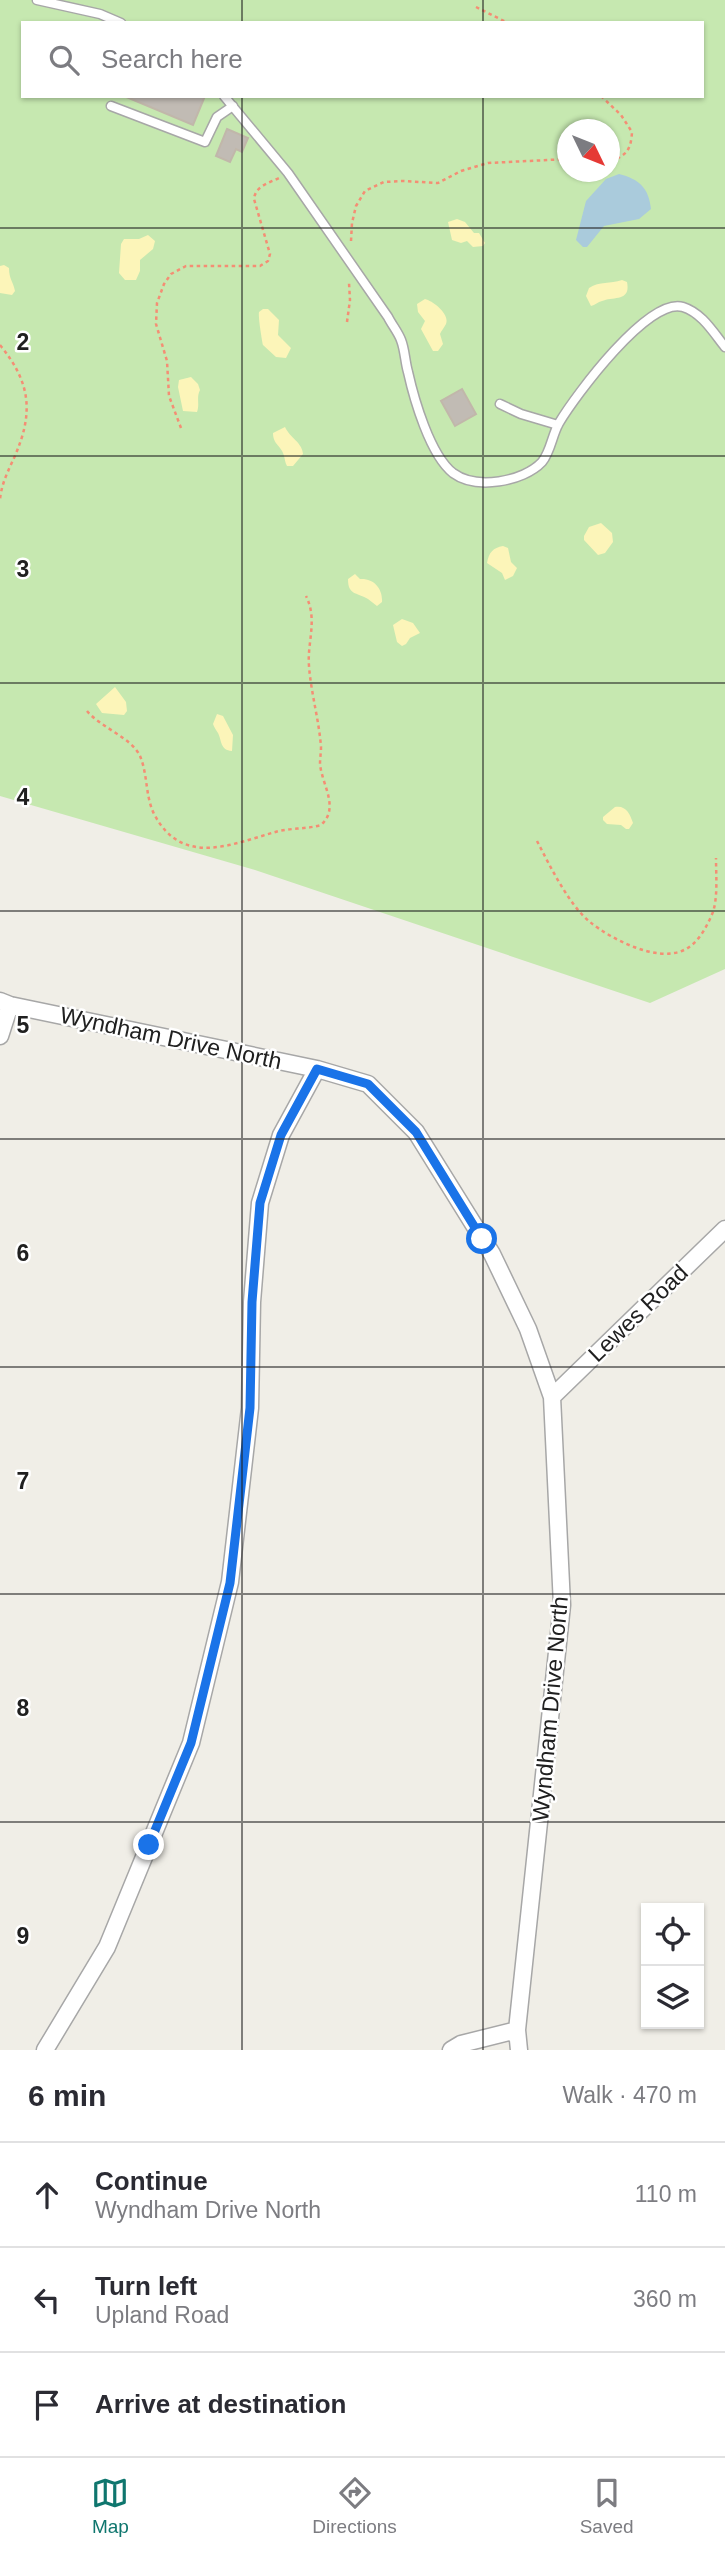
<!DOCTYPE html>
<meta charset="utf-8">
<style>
body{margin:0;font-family:Arial,sans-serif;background:#f2f2f3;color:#2b2b33}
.controls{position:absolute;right:21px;bottom:21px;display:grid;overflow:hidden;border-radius:0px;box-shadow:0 2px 5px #0004}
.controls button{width:63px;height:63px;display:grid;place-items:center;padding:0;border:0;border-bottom:2px solid #e1e1e2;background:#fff;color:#2b2b33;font:35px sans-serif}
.compass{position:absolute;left:557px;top:119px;width:63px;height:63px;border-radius:50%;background:#fff;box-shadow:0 2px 5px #0004;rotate:133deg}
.stop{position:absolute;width:21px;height:21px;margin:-16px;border:5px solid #1a73e8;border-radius:50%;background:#fff}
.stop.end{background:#1a73e8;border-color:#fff;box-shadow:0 2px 7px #0008}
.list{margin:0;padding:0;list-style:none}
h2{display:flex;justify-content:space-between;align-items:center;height:91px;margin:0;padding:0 28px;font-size:30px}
h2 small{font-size:23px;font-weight:400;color:#7c7c81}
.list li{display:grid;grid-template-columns:46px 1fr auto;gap:21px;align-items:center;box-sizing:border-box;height:105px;padding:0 28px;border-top:2px solid #e1e1e2}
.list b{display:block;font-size:26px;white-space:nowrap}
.list p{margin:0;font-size:23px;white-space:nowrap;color:#7c7c81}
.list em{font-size:23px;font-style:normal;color:#7c7c81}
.icon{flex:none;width:38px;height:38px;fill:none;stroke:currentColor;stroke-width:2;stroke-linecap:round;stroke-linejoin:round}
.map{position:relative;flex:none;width:725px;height:2050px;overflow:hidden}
.search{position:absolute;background:#fff;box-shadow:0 2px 5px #0004;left:21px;right:21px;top:21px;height:77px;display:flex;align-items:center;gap:18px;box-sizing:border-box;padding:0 24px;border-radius:0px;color:#7c7c81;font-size:26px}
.sheet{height:406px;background:#fff}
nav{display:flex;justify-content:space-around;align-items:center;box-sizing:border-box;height:98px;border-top:2px solid #e1e1e2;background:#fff;font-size:19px;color:#7c7c81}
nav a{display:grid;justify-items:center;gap:4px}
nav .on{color:#0f766e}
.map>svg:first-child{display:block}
.grass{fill:#c6e8b0;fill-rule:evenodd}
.sand{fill:#fcf5b9}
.water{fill:#aacbdc}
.building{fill:#c1bbb4;stroke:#c1b7aa;stroke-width:2}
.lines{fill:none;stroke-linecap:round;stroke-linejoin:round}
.lane-casing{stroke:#a7a7a7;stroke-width:11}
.street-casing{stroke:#a7a7a7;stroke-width:19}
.path{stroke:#f48e74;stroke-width:2.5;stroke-dasharray:3.5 3.5;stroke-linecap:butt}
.lane{stroke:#fff;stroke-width:8}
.street{stroke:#fff;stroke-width:16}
.route{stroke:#1a73e8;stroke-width:9}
.grid{fill:none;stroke:#202020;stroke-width:2;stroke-opacity:0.55}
.labels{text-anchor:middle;stroke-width:5;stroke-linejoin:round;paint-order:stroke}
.street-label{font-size:23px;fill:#202020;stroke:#fff}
.grid-label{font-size:23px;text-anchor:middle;font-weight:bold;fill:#202020;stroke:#fff;stroke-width:5;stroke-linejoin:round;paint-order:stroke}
</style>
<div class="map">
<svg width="725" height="2050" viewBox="0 0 725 2050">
<rect width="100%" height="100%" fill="#f0eee7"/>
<path class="grass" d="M0 0H725V969L650 1003 255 870 0 796ZM23 23H702V96H23ZM568 130H610V172H568Z"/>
<path class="sand" d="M457 219 465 222 474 233H479L485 243 483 246 473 247 467 241 461 243 452 240 448 222Z
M148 235 155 241 153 249 140 260V271L136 280H125L119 273 121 244 124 239H139Z
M4 265 9 268C9 279 13 281 15 291L12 295 0 293V266Z
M622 280 627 282C631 302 613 296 602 301 598 302 595 305 591 306L586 296 589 288C600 281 610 284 622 280Z
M425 299C433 301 450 314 446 324 444 328 441 331 440 334L443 344 438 351H433L421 329 425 321 418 312 417 304Z
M263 309H268L279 320 278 335 291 348 286 358 276 357 263 345C262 340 258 317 259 312Z
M191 377 198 384 200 390C196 398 200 404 197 412L183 411 178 387 179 380Z
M285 427C290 438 302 442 303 454L293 466H287C285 463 285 459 284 456 282 446 273 445 273 433Z
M601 523 612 533 613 542 605 553 598 555 584 540V536L589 527Z
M503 546 508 548 511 562 517 568 513 576 505 580 502 573 487 563C489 552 493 548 503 546Z
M355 574 360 579C374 578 383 589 382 602L377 606C374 604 371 601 368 599 356 592 348 595 348 579Z
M402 619 413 623 420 633 410 638 406 644 402 646 397 642 393 625Z
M115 687 126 702 127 711 124 715 102 713 96 704Z
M217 714 223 716 233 735 232 751C220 750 222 741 218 733 216 730 214 727 213 724Z
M615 807C626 805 630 814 633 823L629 829H626L621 825 607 824 603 820V817Z"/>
<path class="water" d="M619 174C639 179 649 188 651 209L639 219 604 226 587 247H583L576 240 586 201 606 179Z"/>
<path class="building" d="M124 96H205L193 125Z
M227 129 248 138 242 152 236 149 230 162 216 156Z
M462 389 476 414 455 426 441 401Z"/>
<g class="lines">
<defs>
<path id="lane" d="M37 0 100 14 121 23
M224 96 288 173 388 317C392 325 398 332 401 340 405 350 405 362 408 372 414 399 430 455 453 473 476 490 523 482 542 462 551 451 552 435 559 423 575 396 649 296 683 307 702 313 713 332 725 347
M111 106 205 142 217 117 233 106
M500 404 521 414 558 425"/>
<path id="street" d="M0 1001 10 1005 317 1069 368 1084 416 1132 492 1254 528 1329 552 1397 562 1605 517 2030 519 2050
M0 1036 10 1005
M552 1397 725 1229
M45 2050 107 1947 191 1743 230 1582 250 1408 252 1302 260 1203 281 1135 317 1069
M451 2050 461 2044 517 2030"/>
</defs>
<use href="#lane" class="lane-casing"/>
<use href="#street" class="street-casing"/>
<path class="path" d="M476 7 508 23
M601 96 621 115 632 132C631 149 627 156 610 161
M351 241 352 223 356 206 365 191 384 182 403 181 438 183 461 171 488 163 568 159
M347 322 350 300 349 283
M0 345C31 383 34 413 14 458 8 471 1 485 0 500
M181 428 169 396 167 361 156 324 157 303 164 284 171 274 186 266H260L268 261 270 254 254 199C255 187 268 183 279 178
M87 711C100 727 132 738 140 756 148 775 145 795 154 814 183 869 234 843 279 831 293 828 307 829 321 825 340 808 322 785 320 764 320 758 321 753 321 747 319 720 311 693 309 666 307 642 318 620 306 596
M537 841C550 866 569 905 590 922 611 939 657 963 684 950 699 943 707 926 713 912 718 896 716 875 716 858"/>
<use href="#lane" class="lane"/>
<use href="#street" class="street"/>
</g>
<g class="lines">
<path class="route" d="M149 1845 191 1743 230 1583 250 1408 252 1302 260 1203 281 1135 317 1069 368 1084 416 1132 482 1239"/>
</g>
<path class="grid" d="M242 0V23M483 0V23M242 96V2050M483 96V2050M0 228H725M0 456H725M0 683H725M0 911H725M0 1139H725M0 1367H725M0 1594H725M0 1822H725"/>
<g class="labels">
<g class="street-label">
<text transform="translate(171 1038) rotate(12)" y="8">Wyndham Drive North</text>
<text transform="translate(638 1313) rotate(-44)" y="8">Lewes Road</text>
<text transform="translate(550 1709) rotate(-85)" y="8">Wyndham Drive North</text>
</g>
</g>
<g class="grid-label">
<text x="23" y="350">2</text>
<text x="23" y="577">3</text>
<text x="23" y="805">4</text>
<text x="23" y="1033">5</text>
<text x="23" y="1261">6</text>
<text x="23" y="1489">7</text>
<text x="23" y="1716">8</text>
<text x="23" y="1944">9</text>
</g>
</svg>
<div class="controls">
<button><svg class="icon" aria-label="locate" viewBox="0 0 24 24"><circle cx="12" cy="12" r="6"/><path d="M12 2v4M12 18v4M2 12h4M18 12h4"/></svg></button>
<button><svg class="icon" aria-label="layers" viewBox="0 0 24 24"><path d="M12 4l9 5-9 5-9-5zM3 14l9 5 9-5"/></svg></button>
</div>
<svg class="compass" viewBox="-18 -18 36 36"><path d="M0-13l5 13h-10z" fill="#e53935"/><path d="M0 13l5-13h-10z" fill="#7c7c81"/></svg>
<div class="stop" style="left:482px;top:1239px"></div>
<div class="stop end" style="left:149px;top:1845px"></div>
<div class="search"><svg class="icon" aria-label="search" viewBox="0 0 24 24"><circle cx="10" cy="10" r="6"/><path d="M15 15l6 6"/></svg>Search here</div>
</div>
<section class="sheet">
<h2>6 min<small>Walk · 470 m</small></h2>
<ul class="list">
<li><svg class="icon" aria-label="ahead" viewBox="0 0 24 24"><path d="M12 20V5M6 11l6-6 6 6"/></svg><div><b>Continue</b><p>Wyndham Drive North</p></div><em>110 m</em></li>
<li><svg class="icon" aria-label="left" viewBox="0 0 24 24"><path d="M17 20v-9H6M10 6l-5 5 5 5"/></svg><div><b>Turn left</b><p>Upland Road</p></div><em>360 m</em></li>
<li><svg class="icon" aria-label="arrive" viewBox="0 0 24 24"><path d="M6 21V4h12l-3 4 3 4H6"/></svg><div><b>Arrive at destination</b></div></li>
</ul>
</section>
<nav>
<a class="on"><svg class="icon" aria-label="map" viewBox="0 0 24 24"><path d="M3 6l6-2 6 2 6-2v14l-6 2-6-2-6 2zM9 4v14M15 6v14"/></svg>Map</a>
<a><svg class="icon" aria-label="directions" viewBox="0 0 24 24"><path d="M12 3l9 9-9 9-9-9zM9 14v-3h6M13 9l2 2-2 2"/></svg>Directions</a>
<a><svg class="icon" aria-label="saved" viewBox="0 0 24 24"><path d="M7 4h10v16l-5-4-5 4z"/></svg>Saved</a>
</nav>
